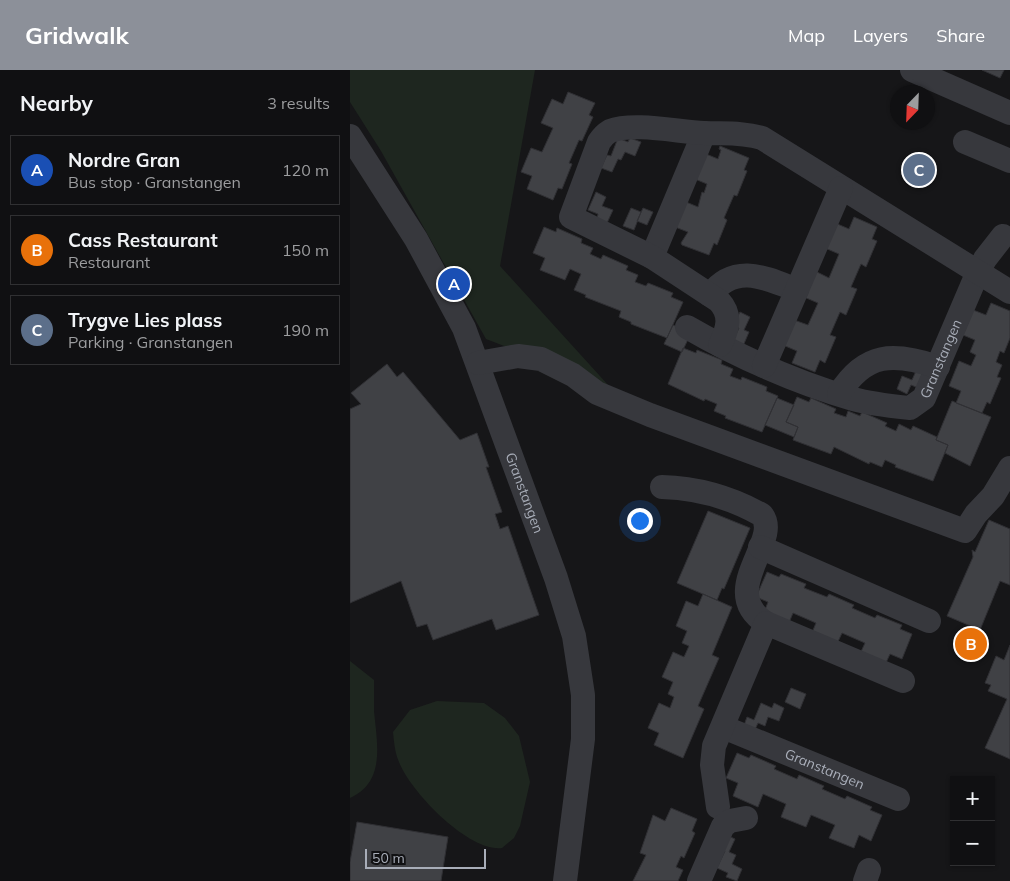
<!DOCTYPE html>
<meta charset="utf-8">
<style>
body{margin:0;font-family:Mulish,sans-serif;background:#1e1e20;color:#f1f3f6}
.controls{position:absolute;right:15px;bottom:15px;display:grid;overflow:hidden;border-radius:0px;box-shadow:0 1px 4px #0004}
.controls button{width:45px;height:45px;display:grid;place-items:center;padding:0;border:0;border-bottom:1px solid #303032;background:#101012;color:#f1f3f6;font:25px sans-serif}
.compass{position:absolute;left:540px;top:15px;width:45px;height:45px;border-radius:50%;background:#101012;box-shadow:0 1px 4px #0004;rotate:203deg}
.scale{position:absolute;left:15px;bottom:12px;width:121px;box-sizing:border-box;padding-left:5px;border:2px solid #a8adb8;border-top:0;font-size:14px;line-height:18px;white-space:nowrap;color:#a8adb8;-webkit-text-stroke:4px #111113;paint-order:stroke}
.you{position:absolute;left:289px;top:450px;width:18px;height:18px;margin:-12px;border:4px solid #fff;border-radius:50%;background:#1a73e8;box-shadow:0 0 0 8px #1a73e833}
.badge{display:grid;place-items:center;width:32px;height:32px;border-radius:50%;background:#8c9099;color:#fff;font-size:16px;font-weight:700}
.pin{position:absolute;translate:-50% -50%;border:2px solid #fff;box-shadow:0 1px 5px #0006}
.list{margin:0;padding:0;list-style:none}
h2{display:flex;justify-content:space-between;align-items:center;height:65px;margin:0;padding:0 20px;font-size:21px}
h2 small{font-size:16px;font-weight:400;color:#9c9d9f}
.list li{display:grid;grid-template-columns:32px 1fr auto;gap:15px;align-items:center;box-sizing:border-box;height:70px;margin:0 10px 10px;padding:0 10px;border:1px solid #303032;border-radius:0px}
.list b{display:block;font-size:19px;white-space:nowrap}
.list p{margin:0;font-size:16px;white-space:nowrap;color:#9c9d9f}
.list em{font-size:16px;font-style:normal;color:#9c9d9f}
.map{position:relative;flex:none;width:660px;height:811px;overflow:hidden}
header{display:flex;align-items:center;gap:30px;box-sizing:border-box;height:70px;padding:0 25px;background:#8c9099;color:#fff}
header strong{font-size:24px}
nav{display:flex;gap:28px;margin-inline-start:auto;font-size:18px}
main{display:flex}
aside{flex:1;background:#101012}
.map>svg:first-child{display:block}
.green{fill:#1e261f}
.building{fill:#404145;stroke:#303034}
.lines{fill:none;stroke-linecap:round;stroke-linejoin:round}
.minor{stroke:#37383d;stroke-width:24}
.labels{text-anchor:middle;stroke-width:5;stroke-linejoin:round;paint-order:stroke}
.street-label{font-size:14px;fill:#a8adb8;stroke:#111113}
</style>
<header>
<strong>Gridwalk</strong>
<nav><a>Map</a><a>Layers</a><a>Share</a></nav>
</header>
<main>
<aside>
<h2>Nearby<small>3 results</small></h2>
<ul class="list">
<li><span class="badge" style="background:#1a4fb4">A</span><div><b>Nordre Gran</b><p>Bus stop · Granstangen</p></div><em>120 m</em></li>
<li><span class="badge" style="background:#e8710a">B</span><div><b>Cass Restaurant</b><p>Restaurant</p></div><em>150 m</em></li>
<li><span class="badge" style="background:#5c6f8a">C</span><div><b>Trygve Lies plass</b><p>Parking · Granstangen</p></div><em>190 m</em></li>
</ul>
</aside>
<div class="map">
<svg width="660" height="811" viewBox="0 0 660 811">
<rect width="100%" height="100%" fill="#161618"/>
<path class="green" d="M0 0H185L150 196 259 316 136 269 31 81 0 32Z
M0 591 24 610C24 620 24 631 24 641 27 673 36 712 0 728Z
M87 631 134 633 155 648 169 666 180 712 170 756 164 768 152 778C118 782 60 721 49 692 45 683 44 672 43 662L60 640Z"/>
<path class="building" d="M632 0H654L650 8Z
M218 22 245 33 239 45 243 47 232 71 229 70 219 93 222 94 212 119 208 118 203 130 177 119 182 106 171 102 181 78 192 82 203 58 191 53 202 29 213 34Z
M268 68 278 72 280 68 291 72 285 86 275 82 271 90 268 89 262 102 251 98 257 85 261 86Z
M370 76 399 88 394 100 397 101 387 126 384 125 374 148 377 150 367 175 364 173 359 185 332 175 331 173 338 162 325 157 336 132 348 137 352 122 354 123 357 114 345 109 356 84 368 89 371 80 369 79Z
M246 122 256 127 252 136 263 140 257 153 247 149 248 144 238 140Z
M281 138 291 142 284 160 273 156Z
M293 138 303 142 297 155 287 151Z
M504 147 527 157 522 169 527 171 516 197 511 194 501 217 507 219 496 245 490 242 480 265 486 267 475 293 470 290 465 302 442 293 447 281 433 275 444 250 458 255 468 233 454 227 465 201 479 208 489 184 475 178 485 153 499 159Z
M194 157 206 162 207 158 232 169 231 173 243 178 240 184 251 189 253 185 278 196 276 200 288 205 285 212 296 216 298 213 323 223 321 227 333 232 317 268 281 254V252L269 247 271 241 235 227 236 225 224 220 231 204 220 199 215 210 190 200 195 188 183 183Z
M641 233 660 241V268L654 283 650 281 646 292 652 295 647 307 651 308 640 334 637 332 632 343 606 333 611 321 599 316 609 291 621 296 626 285 620 282 625 270 613 265 623 240 636 245Z
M390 242 400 247 394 260 399 262 393 276 383 271 389 258 383 256Z
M323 255 341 263 332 282 314 274Z
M333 278 346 283 347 280 372 290 371 294 383 299 380 306 391 310 392 307 417 317 416 321 428 326 412 362 375 348 376 346 364 341 367 334 355 329 354 331 318 314Z
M37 294 47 307 53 302 110 370 127 363 139 397H136L152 442 145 444 150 459 158 456 189 545 146 560 142 549 83 570 77 554 67 557 51 511 0 533V339L11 334 1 323Z
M566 301 577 305 571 319 561 315 557 324 547 319 552 306 562 310Z
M447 327 459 332 461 328 486 339 484 343 496 347 498 341 510 346 512 342 537 353 535 356 546 361 549 354 561 360 563 356 587 367 586 370 598 375 583 411 545 397 546 395 535 390 532 397 520 392 519 394 484 377 481 384 443 370 448 357 436 352Z
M427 328 444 335 436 352 448 357 444 367 415 355Z
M602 331 641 347 620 396 595 383 598 375 586 370Z
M358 441 400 458 374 519 372 518 367 530 327 513Z
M639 450 660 459V515L650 511 630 560 597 546 623 487 622 480 625 482Z
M417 502 429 507 431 504 456 514 454 518 477 527 479 524 504 535 502 538 525 548 527 545 552 555 550 559 562 564 552 589 540 584 534 597 509 586 515 573 492 563 486 576 461 565 466 553 443 543 438 555 413 545 418 532 406 527Z
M353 524 382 537 362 585 369 588 348 636 354 639 333 688 304 675 309 663 298 658 309 633 320 638 324 627 318 624 323 612 312 607 323 582 334 587 339 576 332 573 337 561 326 556 336 531 348 536Z
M660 575V689L635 678 657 629 638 621 641 615 635 613 646 586 654 590Z
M441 618 456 624 450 639 435 632Z
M411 633 422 638 424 633 434 638 429 651 418 647 415 656 408 653 402 666 392 661 397 647 404 650Z
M387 683 399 688 401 685 426 696 424 699 447 709 449 705 474 716 472 719 495 729 497 726 522 737 520 740 532 745 521 771 509 765 504 778 479 768 485 755 461 745 456 757 431 747 436 734 413 724 408 737 383 726 388 713 376 708Z
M321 738 347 749 342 761 345 763 334 788 331 786 326 797 333 800 328 811H283L296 785 290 783 303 745 315 751Z
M7 752 98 767 91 811H0V792Z
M374 764 385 769 379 782 386 785 382 794 392 799 387 811 376 807 378 803 367 798 375 781 368 778Z"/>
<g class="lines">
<g class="minor">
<path d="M562 0 660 43"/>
<path id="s1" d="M0 66 66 169 114 258 206 508 224 566 233 625V669L215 811"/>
<path d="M615 72 660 91"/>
<path d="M302 187 354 63"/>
<path d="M360 225C385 192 416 208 447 220"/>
<path id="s2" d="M337 257C389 287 445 312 503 329 521 334 541 336 560 338L574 328 627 204 635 189 653 166"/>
<path d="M370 275C378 259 382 245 369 231L302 187 221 147 249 72C252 67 255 64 260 61 284 52 328 62 354 63 374 64 392 62 412 68L660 222"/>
<path d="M128 293 168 286 191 289 223 305 247 323 300 345 615 461 626 444 643 426 660 398"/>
<path d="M414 296 491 118"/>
<path d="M489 324C515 282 544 282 588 297"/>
<path d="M312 417C349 418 380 427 412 445 432 471 366 521 416 553"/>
<path d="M410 477 579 551"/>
<path id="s3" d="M373 657 548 729"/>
<path d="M368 737 362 695 364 676 416 553 553 611"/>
<path d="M349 811 373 756 380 751 396 748"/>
<path d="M515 811 519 800"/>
</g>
</g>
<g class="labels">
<g class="street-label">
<text dy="5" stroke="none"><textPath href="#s2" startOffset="299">Granstangen</textPath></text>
<text dy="5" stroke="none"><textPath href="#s1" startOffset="399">Granstangen</textPath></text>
<text dy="5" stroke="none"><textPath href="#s3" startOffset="110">Granstangen</textPath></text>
</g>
</g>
</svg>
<div class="controls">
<button>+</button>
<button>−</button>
</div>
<svg class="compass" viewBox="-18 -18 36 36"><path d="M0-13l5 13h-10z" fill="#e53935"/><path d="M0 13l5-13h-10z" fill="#9c9d9f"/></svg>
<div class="scale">50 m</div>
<div class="you"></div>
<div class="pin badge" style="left:104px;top:214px;background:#1a4fb4">A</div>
<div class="pin badge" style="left:621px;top:574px;background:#e8710a">B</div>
<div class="pin badge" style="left:569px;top:100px;background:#5c6f8a">C</div>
</div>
</main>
